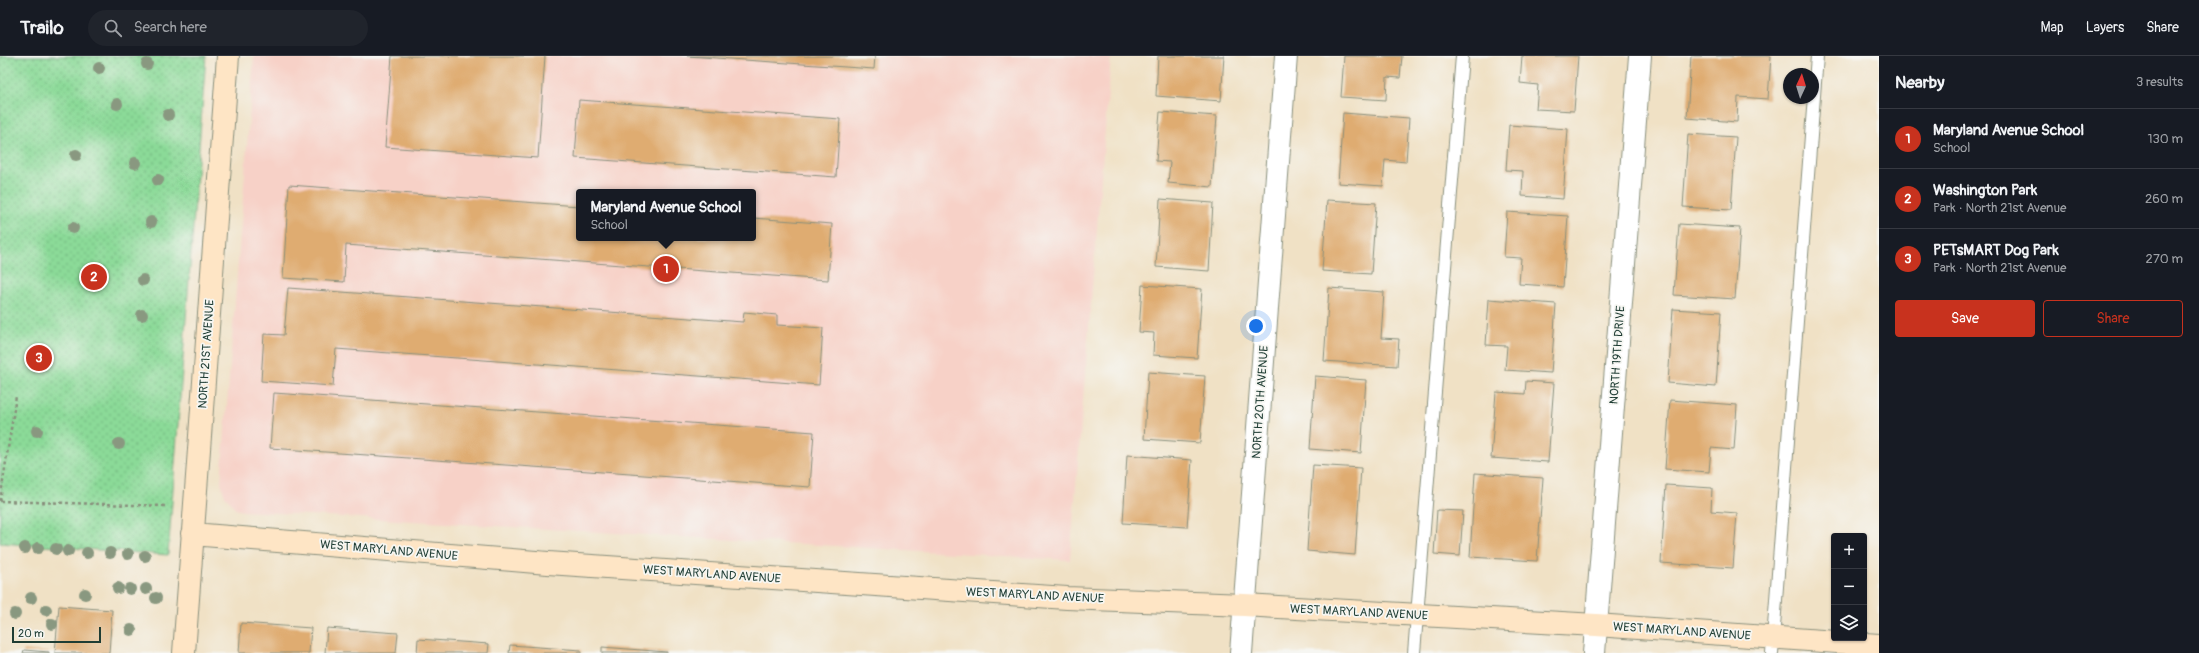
<!DOCTYPE html>
<meta charset="utf-8">
<style>
body{margin:0;font-family:Pangolin,sans-serif;background:#20242c;color:#f1f3f6}
.controls{position:absolute;right:12px;bottom:12px;display:grid;overflow:hidden;border-radius:4px;box-shadow:0 1px 3px #0004}
.controls button{width:36px;height:36px;display:grid;place-items:center;padding:0;border:0;border-bottom:1px solid #363941;background:#171b24;color:#f1f3f6;font:20px sans-serif}
.compass{position:absolute;left:1783px;top:12px;width:36px;height:36px;border-radius:50%;background:#171b24;box-shadow:0 1px 3px #0004;rotate:4deg}
.scale{position:absolute;left:12px;bottom:10px;width:89px;box-sizing:border-box;padding-left:4px;border:2px solid #1f3d34;border-top:0;font-size:11px;line-height:14px;white-space:nowrap;color:#1f3d34;-webkit-text-stroke:3px #f6f6f2;paint-order:stroke}
.you{position:absolute;left:1256px;top:270px;width:14px;height:14px;margin:-10px;border:3px solid #fff;border-radius:50%;background:#1a73e8;box-shadow:0 0 0 6px #1a73e833}
.badge{display:grid;place-items:center;width:26px;height:26px;border-radius:50%;background:#c8321e;color:#fff;font-size:13px;font-weight:700}
.pin{position:absolute;translate:-50% -50%;border:2px solid #fff;box-shadow:0 1px 4px #0006}
.popup{position:absolute;left:576px;top:133px;width:180px;height:52px;box-sizing:border-box;display:grid;place-content:center;border-radius:4px;background:#171b24;filter:drop-shadow(0 1px 3px #0005);font-size:13px;white-space:nowrap;color:#9ea1a6}
.popup b{font-size:15px;color:#f1f3f6}
.popup::after{content:'';position:absolute;left:50%;top:100%;margin-left:-8px;border:8px solid transparent;border-top-color:#171b24}
.list{margin:0;padding:0;list-style:none}
h2{display:flex;justify-content:space-between;align-items:center;height:52px;margin:0;padding:0 16px;font-size:17px}
h2 small{font-size:13px;font-weight:400;color:#9ea1a6}
.list li{display:grid;grid-template-columns:26px 1fr auto;gap:12px;align-items:center;box-sizing:border-box;height:60px;padding:0 16px;border-top:1px solid #363941}
.list b{display:block;font-size:15px;white-space:nowrap}
.list p{margin:0;font-size:13px;white-space:nowrap;color:#9ea1a6}
.list em{font-size:13px;font-style:normal;color:#9ea1a6}
.actions{display:flex;gap:8px;padding:12px 16px}
.actions a{flex:1;padding:9px 0;border:1px solid #c8321e;border-radius:4px;text-align:center;font-size:14px;color:#c8321e}
.actions .main{background:#c8321e;color:#fff}
.icon{flex:none;width:22px;height:22px;fill:none;stroke:currentColor;stroke-width:2;stroke-linecap:round;stroke-linejoin:round}
.map{position:relative;flex:none;width:1879px;height:597px;overflow:hidden}
header{display:flex;align-items:center;gap:24px;box-sizing:border-box;height:56px;padding:0 20px;background:#171b24;border-bottom:1px solid #363941}
header strong{font-size:19px}
nav{display:flex;gap:22px;margin-inline-start:auto;font-size:14px}
.search{width:280px;height:36px;background:#20242c;display:flex;align-items:center;gap:10px;box-sizing:border-box;padding:0 14px;border-radius:22px;color:#9ea1a6;font-size:15px}
main{display:flex}
aside{flex:1;background:#171b24}
.map>svg:first-child{display:block}
.built{fill:#f7d1c7;fill-rule:evenodd}
.park{fill:url(#park-dots);stroke:#558c66}
.building{fill:#dfac71}
.lines{fill:none;stroke-linecap:round;stroke-linejoin:round}
.lane-casing{stroke:#888f7c;stroke-width:14}
.street-casing{stroke:#888f7c;stroke-width:24}
.secondary-casing{stroke:#888f7c;stroke-width:24}
.path{stroke:#888f7c;stroke-width:2.5;stroke-dasharray:3 3;stroke-linecap:butt}
.lane{stroke:#fff;stroke-width:12}
.street{stroke:#fff;stroke-width:22}
.secondary{stroke:#fee5c5;stroke-width:22}
.tree{fill:#899880}
.labels{text-anchor:middle;stroke-width:3.5;stroke-linejoin:round;paint-order:stroke}
.street-label{font-size:12px;fill:#1f3d34;stroke:#f6f6f2}
</style>
<header>
<strong>Trailo</strong>
<div class="search"><svg class="icon" aria-label="search" viewBox="0 0 24 24"><circle cx="10" cy="10" r="6"/><path d="M15 15l6 6"/></svg>Search here</div>
<nav><a>Map</a><a>Layers</a><a>Share</a></nav>
</header>
<main>
<div class="map">
<svg width="1879" height="597" viewBox="0 0 1879 597">
<defs>
<pattern id="park-dots" width="8" height="8" patternUnits="userSpaceOnUse"><rect width="8" height="8" fill="#8bda98"/><path d="M2 2h.1M6 6h.1" fill="none" stroke="#71b27d" stroke-width="1.8" stroke-linecap="round"/></pattern>
</defs>
<rect width="100%" height="100%" fill="#f6f6f2"/>
<filter id="ink" filterUnits="userSpaceOnUse"><feTurbulence type="fractalNoise" baseFrequency=".025" numOctaves="2"/><feDisplacementMap in="SourceGraphic" scale="8" xChannelSelector="R" yChannelSelector="G"/><feConvolveMatrix kernelMatrix="1 2 1 2 8 2 1 2 1" color-interpolation-filters="sRGB"/></filter>
<filter id="wash" filterUnits="userSpaceOnUse"><feTurbulence type="fractalNoise" baseFrequency=".012" numOctaves="4" result="noise"/><feDisplacementMap in="SourceGraphic" scale="16" xChannelSelector="R" yChannelSelector="G"/><feGaussianBlur stdDeviation="0.9" result="paint"/><feColorMatrix in="noise" values="0 0 0 0 0 0 0 0 0 0 0 0 0 0 0 0 0 1.4 0 .05"/><feComposite in="paint" operator="in"/></filter>
<g filter="url(#wash)">
<rect width="100%" height="100%" fill="#f0e1c5"/>
<path class="built" d="M254 0H1111L1070 504 243 455 235 453 224 438 221 426ZM579 136H753V182H579Z"/>
<path class="park" d="M0 0H206L168 499 0 487Z"/>
<g id="blocks">
<path class="building" d="M392 0H545L538 102 385 91Z
M687 0H875L874 13Z
M1158 0H1224L1221 45 1156 40Z
M1344 0H1402L1400 22 1387 21 1386 44 1341 41Z
M1522 0H1578L1574 55 1536 53 1538 29 1520 27Z
M1691 0H1771L1768 43 1738 41 1737 66 1687 62Z
M579 44 840 63 836 121 575 102Z
M1160 56 1217 60 1212 131 1168 127 1170 106 1156 105Z
M1343 57 1409 62 1406 106 1385 104 1383 130 1338 127Z
M1509 69 1568 73 1563 143 1522 140 1523 115 1506 114Z
M1688 78 1736 81 1731 154 1683 151Z
M289 129 579 150V182H753V162L832 168 828 224 346 189 344 226 283 222Z
M1160 143 1213 147 1209 215 1156 211Z
M1327 144 1376 147 1371 218 1322 215Z
M1507 156 1568 160 1563 231 1519 228 1521 202 1504 201Z
M1679 168 1740 172 1735 243 1674 239Z
M1142 229 1202 233 1197 302 1153 299 1154 277 1139 276Z
M288 232 743 266 744 256 777 259V269L823 272 819 329 336 293 333 330 261 325 264 278 284 279Z
M1329 232 1384 236 1381 282 1399 283 1397 310 1324 305Z
M1489 243 1556 248 1551 317 1505 314 1507 290 1486 289Z
M1673 253 1721 256 1716 331 1668 327Z
M1148 316 1205 320 1200 387 1144 383Z
M1315 320 1366 324 1361 397 1310 393Z
M1526 325 1554 327 1548 406 1491 402 1496 336 1525 338Z
M274 337 814 376 810 431 270 392Z
M1670 344 1737 349 1734 394 1711 392 1709 416 1665 413Z
M1127 399 1192 404 1187 471 1123 467Z
M1313 409 1361 412 1355 499 1307 495Z
M1475 417 1543 422 1537 505 1470 501Z
M1666 429 1712 432 1711 455 1737 457 1733 512 1661 507Z
M1437 454 1463 455 1460 500 1434 498Z
M59 550 112 554 109 597H55Z
M241 567 311 572 309 597H239Z
M327 572 398 577 396 597H325Z
M418 583 489 588 488 597H417Z
M510 589 581 594V597H509Z
M602 591 667 596V597H602Z
M24 594 49 596V597H23Z"/>
</g>
</g>
<g filter="url(#ink)">
<use href="#blocks" fill-opacity="0" stroke="#888f7c" stroke-width="1"/>
<g class="lines">
<defs>
<path id="lane" d="M1414 597 1462 0
M1772 597 1817 0"/>
<path id="street" d="M1241 597 1286 0
M1594 597 1640 0"/>
<path id="secondary" d="M192 478 548 507 1067 542 1244 549 1596 569 1879 589
M184 597 228 0"/>
</defs>
<use href="#lane" class="lane-casing"/>
<use href="#street" class="street-casing"/>
<use href="#secondary" class="secondary-casing"/>
<path class="path" d="M0 445 168 450
M0 445 16 340"/>
<use href="#lane" class="lane"/>
<use href="#street" class="street"/>
<use href="#secondary" class="secondary"/>
</g>
<g class="tree">
<circle cx="147" cy="8" r="6"/>
<circle cx="99" cy="12" r="6"/>
<circle cx="117" cy="48" r="6"/>
<circle cx="168" cy="59" r="6"/>
<circle cx="76" cy="99" r="6"/>
<circle cx="135" cy="107" r="6"/>
<circle cx="158" cy="124" r="6"/>
<circle cx="151" cy="166" r="6"/>
<circle cx="73" cy="172" r="6"/>
<circle cx="143" cy="224" r="6"/>
<circle cx="142" cy="259" r="6"/>
<circle cx="37" cy="375" r="6"/>
<circle cx="119" cy="388" r="6"/>
<circle cx="25" cy="492" r="6"/>
<circle cx="38" cy="492" r="6"/>
<circle cx="56" cy="493" r="6"/>
<circle cx="68" cy="495" r="6"/>
<circle cx="87" cy="497" r="6"/>
<circle cx="110" cy="497" r="6"/>
<circle cx="128" cy="498" r="6"/>
<circle cx="145" cy="500" r="6"/>
<circle cx="118" cy="532" r="6"/>
<circle cx="130" cy="533" r="6"/>
<circle cx="146" cy="533" r="6"/>
<circle cx="85" cy="538" r="6"/>
<circle cx="31" cy="542" r="6"/>
<circle cx="156" cy="542" r="6"/>
<circle cx="46" cy="554" r="6"/>
<circle cx="15" cy="558" r="6"/>
<circle cx="52" cy="568" r="6"/>
<circle cx="131" cy="574" r="6"/>
</g>
</g>
<g class="labels">
<g class="street-label">
<text transform="translate(206 298) rotate(-86)" y="4">NORTH 21ST AVENUE</text>
<text transform="translate(1617 299) rotate(-86)" y="4">NORTH 19TH DRIVE</text>
<text transform="translate(1260 346) rotate(-86)" y="4">NORTH 20TH AVENUE</text>
<text transform="translate(389 494) rotate(5)" y="4">WEST MARYLAND AVENUE</text>
<text transform="translate(712 518) rotate(4)" y="4">WEST MARYLAND AVENUE</text>
<text transform="translate(1035 539) rotate(3)" y="4">WEST MARYLAND AVENUE</text>
<text transform="translate(1359 556) rotate(3)" y="4">WEST MARYLAND AVENUE</text>
<text transform="translate(1682 575) rotate(4)" y="4">WEST MARYLAND AVENUE</text>
</g>
</g>
</svg>
<div class="controls">
<button>+</button>
<button>−</button>
<button><svg class="icon" aria-label="layers" viewBox="0 0 24 24"><path d="M12 4l9 5-9 5-9-5zM3 14l9 5 9-5"/></svg></button>
</div>
<svg class="compass" viewBox="-18 -18 36 36"><path d="M0-13l5 13h-10z" fill="#e53935"/><path d="M0 13l5-13h-10z" fill="#9ea1a6"/></svg>
<div class="scale">20 m</div>
<div class="you"></div>
<div class="pin badge" style="left:666px;top:213px">1</div>
<div class="popup"><b>Maryland Avenue School</b>School</div>
<div class="pin badge" style="left:94px;top:221px">2</div>
<div class="pin badge" style="left:39px;top:302px">3</div>
</div>
<aside>
<h2>Nearby<small>3 results</small></h2>
<ul class="list">
<li><span class="badge">1</span><div><b>Maryland Avenue School</b><p>School</p></div><em>130 m</em></li>
<li><span class="badge">2</span><div><b>Washington Park</b><p>Park · North 21st Avenue</p></div><em>260 m</em></li>
<li><span class="badge">3</span><div><b>PETsMART Dog Park</b><p>Park · North 21st Avenue</p></div><em>270 m</em></li>
</ul>
<div class="actions"><a class="main">Save</a><a>Share</a></div>
</aside>
</main>
